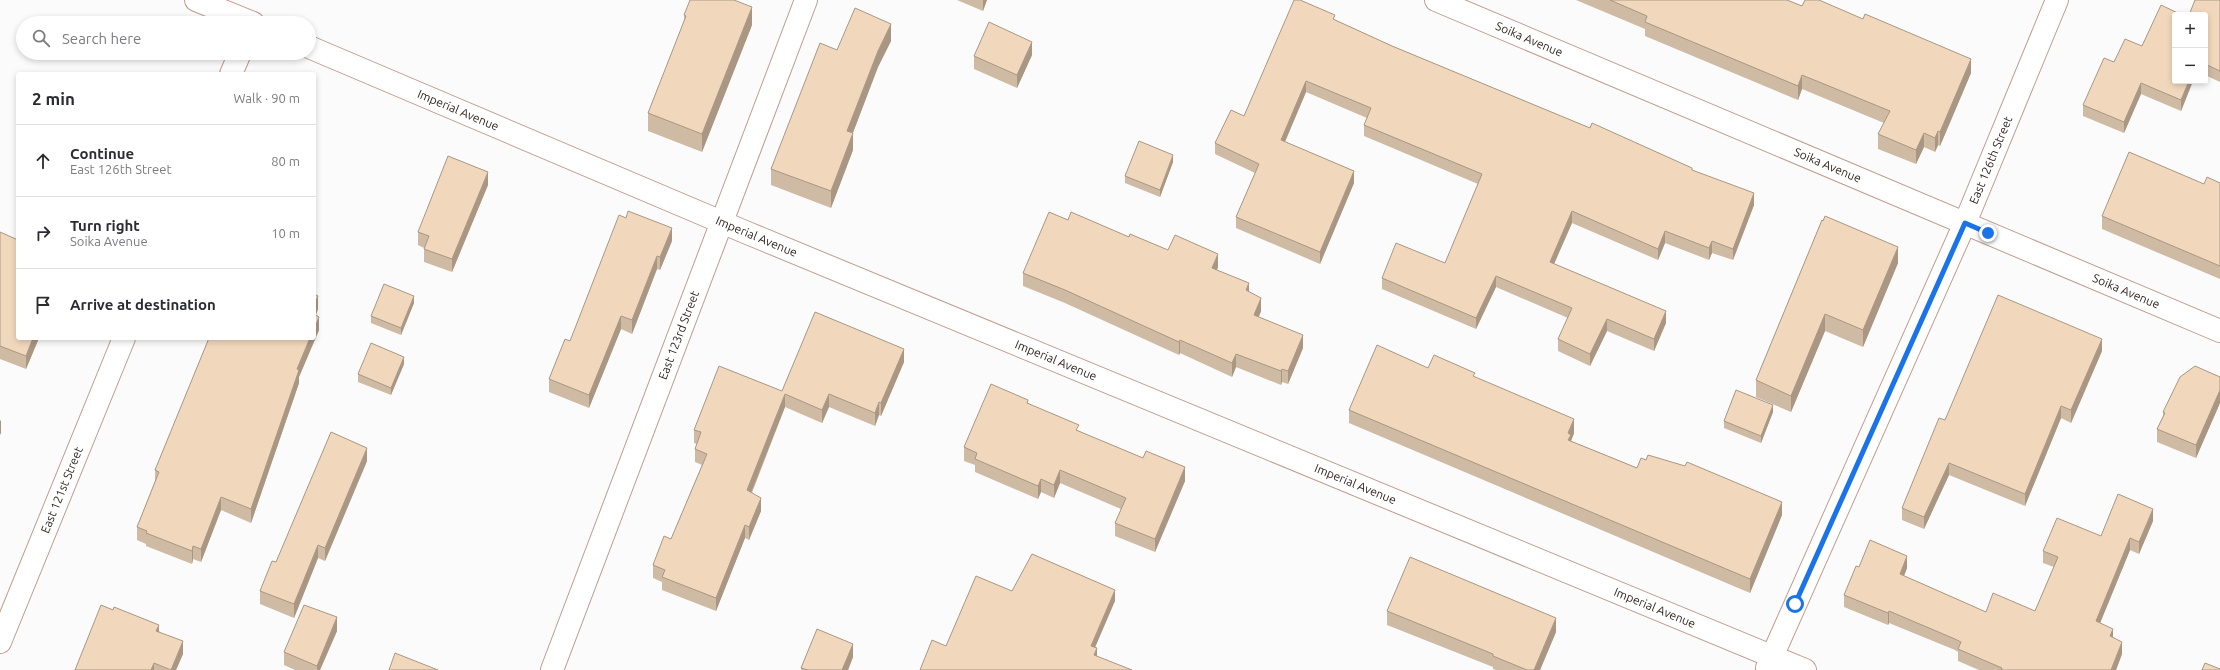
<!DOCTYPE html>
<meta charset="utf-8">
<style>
body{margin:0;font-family:Ubuntu,sans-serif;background:#f2f2f3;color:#2b2b33}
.controls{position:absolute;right:12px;top:12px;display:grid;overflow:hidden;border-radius:4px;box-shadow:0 2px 6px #0003}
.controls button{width:36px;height:36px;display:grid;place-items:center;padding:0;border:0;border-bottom:1px solid #e1e1e2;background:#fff;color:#2b2b33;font:20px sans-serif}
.stop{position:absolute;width:12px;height:12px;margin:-9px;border:3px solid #1a73e8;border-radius:50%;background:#fff}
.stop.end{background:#1a73e8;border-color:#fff;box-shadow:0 1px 4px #0008}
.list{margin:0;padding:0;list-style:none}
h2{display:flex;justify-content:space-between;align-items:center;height:52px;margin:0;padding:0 16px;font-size:17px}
h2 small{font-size:13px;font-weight:400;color:#7c7c81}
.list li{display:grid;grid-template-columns:26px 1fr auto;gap:12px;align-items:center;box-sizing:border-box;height:72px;padding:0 16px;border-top:1px solid #e1e1e2}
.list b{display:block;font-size:15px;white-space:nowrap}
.list p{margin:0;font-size:13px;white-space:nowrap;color:#7c7c81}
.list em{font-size:13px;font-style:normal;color:#7c7c81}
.icon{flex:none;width:22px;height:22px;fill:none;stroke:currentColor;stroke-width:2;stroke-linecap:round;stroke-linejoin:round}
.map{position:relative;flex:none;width:2220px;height:670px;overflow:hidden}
.search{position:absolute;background:#fff;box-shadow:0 2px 6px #0003;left:16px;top:16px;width:300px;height:44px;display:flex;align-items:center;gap:10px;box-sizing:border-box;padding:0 14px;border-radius:22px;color:#7c7c81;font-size:15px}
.panel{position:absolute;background:#fff;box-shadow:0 2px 6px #0003;left:16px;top:72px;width:300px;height:268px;border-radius:4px}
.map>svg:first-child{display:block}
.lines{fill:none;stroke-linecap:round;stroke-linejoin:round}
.minor-casing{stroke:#c09e8f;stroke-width:24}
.minor{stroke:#fff;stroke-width:22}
.wall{fill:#cfbaa3}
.shaded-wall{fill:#a99784}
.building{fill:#f1d8bd;stroke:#a99784}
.route{stroke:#1a73e8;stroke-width:5}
.labels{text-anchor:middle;stroke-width:3.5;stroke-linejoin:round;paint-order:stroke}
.street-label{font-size:12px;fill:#2b1e19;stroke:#fbfbfb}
</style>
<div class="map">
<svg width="2220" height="670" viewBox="0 0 2220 670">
<rect width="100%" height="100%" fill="#fbfbfb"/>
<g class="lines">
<defs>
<g id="minor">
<path d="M196 0 253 23"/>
<path id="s1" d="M1436 0 2220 331"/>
<path id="s2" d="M309 47 745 232 1805 670"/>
<path d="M231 74 240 53"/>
<path id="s3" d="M0 642 124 338"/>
<path id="s4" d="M1767 668 1965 223 2057 0"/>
<path id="s5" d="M552 670 806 0"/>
</g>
</defs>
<use href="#minor" class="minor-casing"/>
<use href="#minor" class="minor"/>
</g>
<path class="wall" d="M957 0H987L983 11Z
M1576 0H1787L1971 73 1940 146 1938 145 1935 152 1924 147 1916 164 1878 149V134L1884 123 1802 89 1798 100 1645 36V29Z
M2220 0V82L2205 75V15Z
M684 15 752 25 702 152 648 131V113L684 23Z
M1335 20 1392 46 1590 128 1692 170 1754 205 1733 260 1712 253 1709 260 1665 243 1658 260 1572 223 1554 264 1666 323 1654 351 1607 331 1590 366 1558 351V339L1568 318 1496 287 1476 329 1382 289V278L1445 263 1478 184 1364 136V125L1367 118 1306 92 1285 142 1354 183 1320 264 1236 228V217L1255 173 1215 154V143L1244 116Z
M891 41 878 67 853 133V150L831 208 771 185V169L837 50Z
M1032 55 1017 88 974 69V56Z
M2114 62 2175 81H2193L2181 111 2141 94 2124 133 2083 116V105Z
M1173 162 1160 197 1125 183V176Z
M2220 183V279L2102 229V216L2204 184Z
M488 185 452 272 424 262V248L418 245V232Z
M1068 220 1129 237 1218 267 1217 270 1249 292 1261 311 1259 317 1303 348 1288 384 1282 382 1281 385 1236 367 1232 377 1180 353 1179 355 1065 303 1023 286V273Z
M1822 220 1898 263 1863 347 1825 331 1791 412 1756 397V380Z
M0 232 18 338H39L26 369 0 359Z
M672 241 660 270 657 269 632 334 621 329 589 408 549 392V379L570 341Z
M314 294 318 309 316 315 319 330 299 377V383L251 523 221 510 201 562 193 559 192 564 146 546V544L137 540V527L155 481V470Z
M414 303 401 335 371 323V316Z
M2102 351 2071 423 2061 418 2025 506 1949 475 1924 529 1902 520V508L1945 420Z
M904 362 881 416 879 415 875 426 829 407 822 423 785 407 752 493 761 511 749 540 745 538 716 611 662 590V582L653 578V565L671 539 702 465 695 462V449L697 444 694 443V430L782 391Z
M404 364 391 395 358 382V374Z
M1475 377 1574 433 1571 441 1637 468 1782 515 1750 593 1349 423V410Z
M2220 377V403L2196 458 2157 442V429L2163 416V412Z
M1028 403 1079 431 1185 481 1155 552 1115 536V523L1121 509 1060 483 1054 498 1041 492 1038 499 975 472V465L964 461V447Z
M1773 412 1761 443 1724 428V421Z
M367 461 325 561 318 558 294 618 260 604V591L276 562Z
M2153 521 2139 554 2130 550 2100 623 2113 637 2122 654 2116 670H1979L1958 661V652L1955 650 1889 623 1888 625 1844 607V595L1859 567 1907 568 1904 576 1986 612 2035 611 2054 567 2043 563V551L2101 536Z
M1387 611 1556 632 1540 670H1496L1493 669V667L1387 625Z
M159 631 183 654 176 670H75Z
M337 631 320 670H295L284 665V652Z
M853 657 848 670H801V668Z"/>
<path class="shaded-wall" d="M983 0H987L983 11Z
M752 7V25L702 152V134Z
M891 24V41L878 67 847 148V131L878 51Z
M1032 42V55L1017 88V75Z
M1971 59V73L1940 146V132Z
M1802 75V89L1798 100V86Z
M1306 81V92L1281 151V140Z
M2189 81H2193L2181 111V100Z
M2141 83V94L2124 133V122Z
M1938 131V145L1935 152V138Z
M853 133V150L831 208V191Z
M1924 133V147L1916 164V150Z
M1173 155V162L1160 197V190Z
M1354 171V183L1320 264V252Z
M488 172V185L452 272V259Z
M1754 193V205L1733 260V249Z
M1572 211V223L1550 273V262Z
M672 228V241L660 270V257Z
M1665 231V243L1658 260V249Z
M1712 241V253L1709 260V248Z
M1898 247V263L1863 347V330Z
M1218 254V267L1212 281V268Z
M657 256V269L632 334V320Z
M1496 276V287L1476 329V318Z
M1249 283V297L1246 290Z
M318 296V309L314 320V306Z
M414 296V303L401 335V328Z
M1261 298V311L1254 328V315Z
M1666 311V323L1654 351V339Z
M1825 314V331L1791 412V396Z
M621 316V329L589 408V395Z
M319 317V330L299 377V383L251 523V509L297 369 310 338H314V330Z
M1607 319V331L1590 366V354Z
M1303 335V348L1288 384V371Z
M33 338H39L26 369V356Z
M2102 339V351L2071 423V410Z
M1180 340V353L1179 355V342Z
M904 349V362L881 416V403Z
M1236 354V367L1232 377V363Z
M404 357V364L391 395V388Z
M1282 369V382L1281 385V371Z
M2220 390V403L2196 458V445Z
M785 394V407L747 503V490Z
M829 394V407L822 423V410Z
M879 402V415L875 426V413Z
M1773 405V412L1761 443V436Z
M2061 406V418L2025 506V494Z
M1574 419V433L1571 441 1568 453V433Z
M1 420V433L0 435V421Z
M367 448V461L325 561V548Z
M1949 463V475L1924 529V517Z
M1185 467V481L1155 552V539Z
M1060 470V483L1054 498V485Z
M1041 479V492L1038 499V486Z
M221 497V510L201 562V549Z
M761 498V511L749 540V527Z
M1782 502V515L1750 593V579Z
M2153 509V521L2139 554V542Z
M745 525V538L716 611V598Z
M2130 538V550L2096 633V621Z
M318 545V558L294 618V604Z
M193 546V559L192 564V551Z
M1907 556V568L1900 586V574Z
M1115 590V601L1091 657V646Z
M1889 611V623L1888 625V613Z
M337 617V631L320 670H317V666Z
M1556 618V632L1540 670H1534Z
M159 625V638L156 631Z
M2113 629V641L2110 636Z
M183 641V654L176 670H171Z
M2122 642V654L2116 670H2111Z
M853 644V657L848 670H842Z
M1097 648V659L1094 655Z
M154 663V670H151Z"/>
<path class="building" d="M690 0H734L752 7 702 134 648 113 686 16 684 15Z
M1294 0H1300L1335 15 1333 19 1392 46 1590 128 1592 123 1692 168V170L1754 193 1733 249 1712 241 1709 248 1665 231 1658 249 1572 211 1550 262 1666 311 1654 339 1607 319 1590 354 1558 339 1572 308 1496 276 1476 318 1382 278 1396 243 1445 263 1482 174 1364 125 1371 108 1306 81 1281 140 1354 171 1320 252 1236 217 1259 164 1215 143 1231 110 1244 116Z
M1610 0H1787L1802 6 1805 0H1819L1863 19 1865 14 1971 59 1940 132 1938 131 1935 138 1924 133 1916 150 1878 134 1890 111 1802 75 1798 86 1645 22 1647 16Z
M2195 0H2220V71L2205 64V15H2189Z
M2161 5 2182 15H2175V81H2189L2181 100 2141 83 2124 122 2083 105 2104 58 2114 62 2125 39 2142 46Z
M855 8 891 24 878 51 847 131 853 133 831 191 771 169 820 43 837 50Z
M989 22 1032 42 1017 75 974 56Z
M1139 141 1173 155 1160 190 1125 176Z
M2129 152 2204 184 2207 177 2220 183V266L2102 216Z
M448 156 488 172 452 259 424 249 429 236 418 232Z
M628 211 672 228 660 257 657 256 632 320 621 316 589 395 549 379 565 339 570 341 619 215 626 218Z
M1049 212 1068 220 1071 212 1129 237 1130 234 1168 250 1175 235 1218 254 1212 268 1249 283 1246 290 1261 298 1254 315 1303 335 1288 371 1282 369 1281 371 1236 354 1232 363 1180 340 1179 342 1065 290 1023 273Z
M1825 216 1898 247 1863 330 1825 314 1791 396 1756 380 1822 220 1823 221Z
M0 232 18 240V338H33L26 356 0 346Z
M384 284 414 296 401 328 371 316Z
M314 294 318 296 314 306Z
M1998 295 2102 339 2071 410 2061 406 2025 494 1949 463 1924 517 1902 508 1939 418 1945 420Z
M815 312 904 349 881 403 879 402 875 413 829 394 822 410 785 394 747 490 761 498 749 527 745 525 716 598 662 577 665 570 653 565 664 536 671 539 707 454 695 449 701 432 694 430 719 366 782 391Z
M314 314 319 317 314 330Z
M209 338H310L297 369 299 370 251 509 221 497 201 549 193 546 192 551 146 533 147 531 137 527 159 472 155 470Z
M371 343 404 357 391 388 358 374Z
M1377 345 1428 368 1434 355 1475 373 1473 376 1574 419 1568 433 1571 435 1568 440 1637 468 1641 458 1646 460 1648 455 1685 466 1687 462 1782 502 1750 579 1349 410Z
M2195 366 2220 377V390L2196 445 2157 429 2165 413 2163 412 2180 377Z
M991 384 1028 400 1027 403 1079 425 1076 430 1143 458 1146 451 1185 467 1155 539 1115 523 1126 498 1060 470 1054 485 1041 479 1038 486 975 459 977 453 964 447Z
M1736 390 1773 405 1761 436 1724 421Z
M331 432 367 448 325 548 318 545 294 604 260 591 272 561 276 562Z
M2118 494 2153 509 2139 542 2130 538 2096 621 2113 629 2110 636 2122 642 2111 670H2001L2002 668 1958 649 1961 642 1955 639 1889 611 1888 613 1844 595 1856 566 1859 567 1870 540 1907 556 1900 574 1986 612 1993 593 2035 611 2058 557 2043 551 2057 518 2101 536Z
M1032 554 1115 590 1091 646 1097 648 1094 655 1132 670H920L932 640 946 646 976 576 1012 591Z
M1410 557 1556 618 1534 670H1527L1493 656V654L1387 611Z
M101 605 113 610 114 607 159 625 156 631 183 641 171 670 154 663 151 670H75Z
M304 605 337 617 317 666 284 652Z
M817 629 853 644 842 670H808L801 668Z
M395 653 438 670H389Z
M2205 663 2220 669V670H2202Z"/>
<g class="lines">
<path class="route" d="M1795 604 1965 223 1988 233"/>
</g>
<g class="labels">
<g class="street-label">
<text dy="4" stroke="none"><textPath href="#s1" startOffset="101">Soika Avenue</textPath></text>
<text dy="4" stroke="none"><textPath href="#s2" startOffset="162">Imperial Avenue</textPath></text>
<text dy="4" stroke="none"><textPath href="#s4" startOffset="555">East 126th Street</textPath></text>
<text dy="4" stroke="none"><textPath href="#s1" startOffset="425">Soika Avenue</textPath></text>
<text dy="4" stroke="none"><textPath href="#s2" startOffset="486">Imperial Avenue</textPath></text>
<text dy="4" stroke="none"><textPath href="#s1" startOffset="749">Soika Avenue</textPath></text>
<text dy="4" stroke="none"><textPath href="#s5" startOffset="358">East 123rd Street</textPath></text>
<text dy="4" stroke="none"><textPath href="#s2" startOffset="810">Imperial Avenue</textPath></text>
<text dy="4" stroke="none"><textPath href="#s2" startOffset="1134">Imperial Avenue</textPath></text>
<text dy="4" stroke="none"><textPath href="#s3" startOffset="164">East 121st Street</textPath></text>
<text dy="4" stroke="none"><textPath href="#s2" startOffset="1458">Imperial Avenue</textPath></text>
</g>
</g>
</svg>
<div class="controls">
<button>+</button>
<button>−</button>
</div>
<div class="stop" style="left:1795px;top:604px"></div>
<div class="stop end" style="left:1988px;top:233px"></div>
<div class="search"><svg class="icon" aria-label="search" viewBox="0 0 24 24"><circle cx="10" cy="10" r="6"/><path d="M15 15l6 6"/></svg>Search here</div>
<section class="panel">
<h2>2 min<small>Walk · 90 m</small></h2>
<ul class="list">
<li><svg class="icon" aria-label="ahead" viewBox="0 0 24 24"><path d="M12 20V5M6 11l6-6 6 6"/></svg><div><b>Continue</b><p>East 126th Street</p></div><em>80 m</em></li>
<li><svg class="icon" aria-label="right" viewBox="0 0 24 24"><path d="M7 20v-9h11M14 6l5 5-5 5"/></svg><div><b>Turn right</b><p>Soika Avenue</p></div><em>10 m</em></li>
<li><svg class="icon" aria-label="arrive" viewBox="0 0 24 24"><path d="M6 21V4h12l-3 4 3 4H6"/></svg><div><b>Arrive at destination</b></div></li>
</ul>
</section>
</div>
